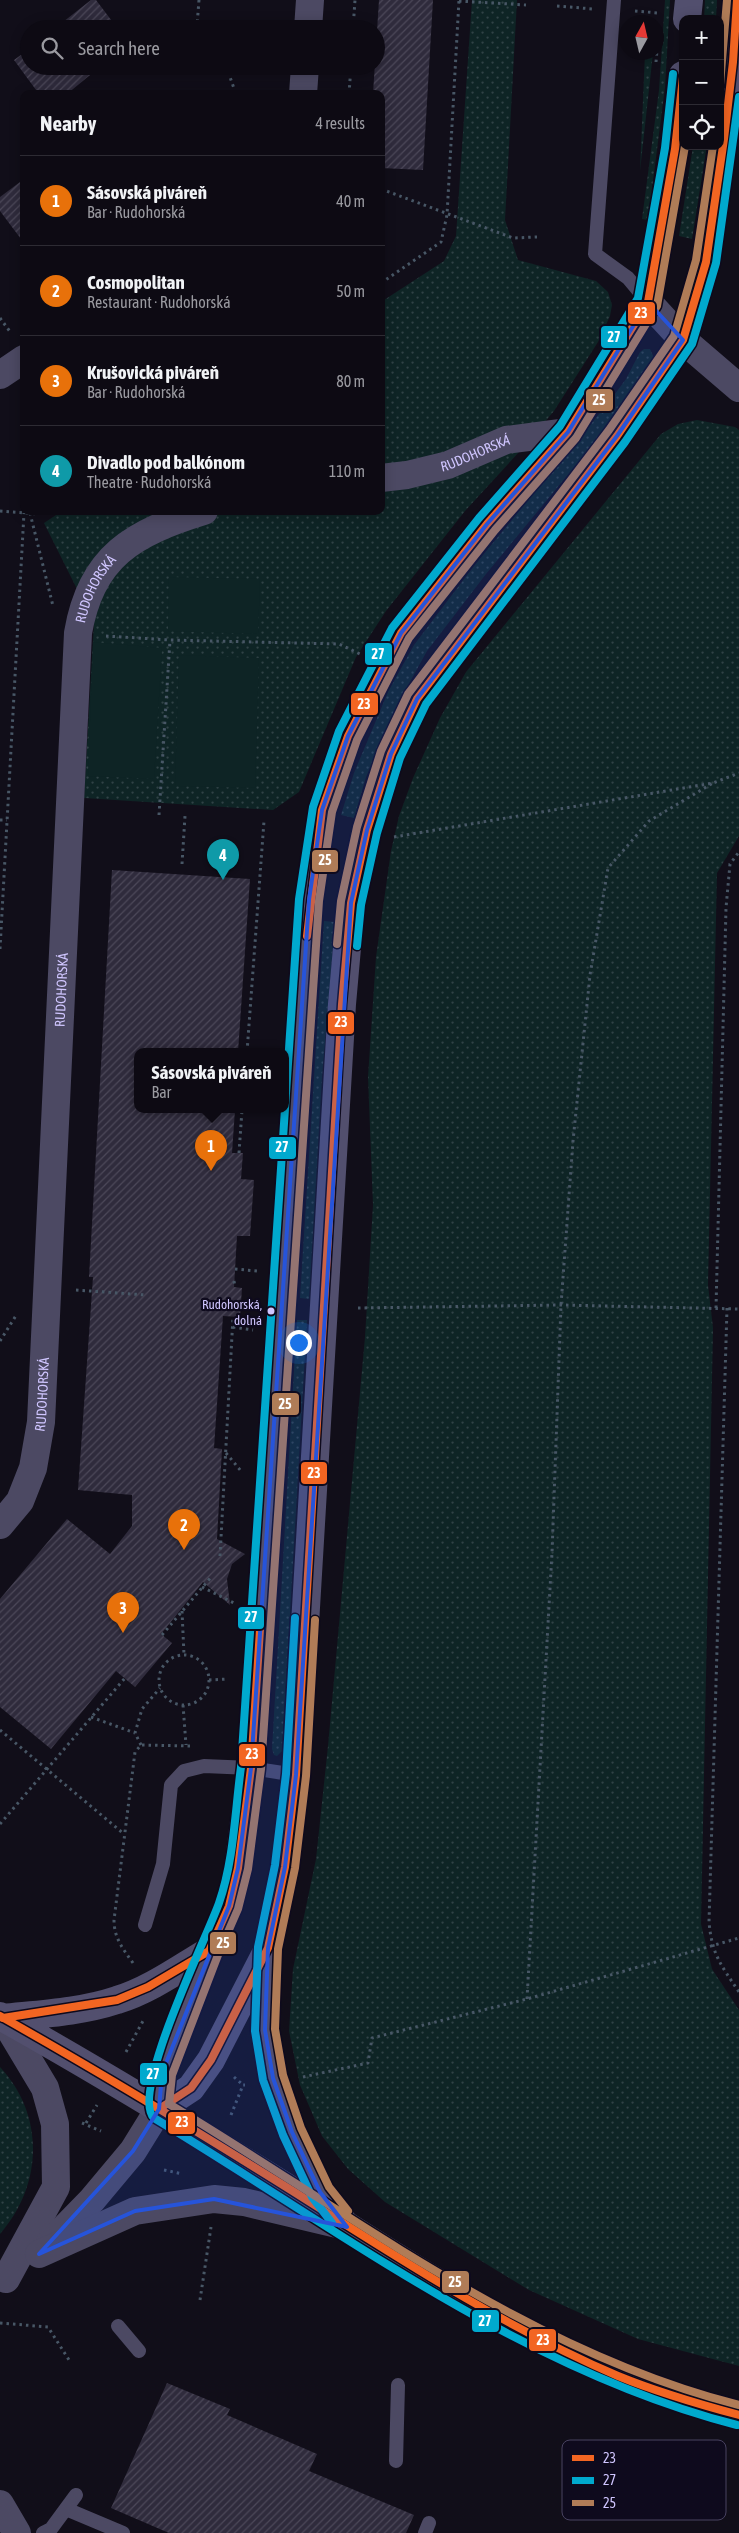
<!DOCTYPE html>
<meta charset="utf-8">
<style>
body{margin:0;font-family:"Asap Condensed",sans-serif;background:#1b1821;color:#f1f3f6}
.controls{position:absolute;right:15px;top:15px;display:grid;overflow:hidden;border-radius:10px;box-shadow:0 2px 12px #0003}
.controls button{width:45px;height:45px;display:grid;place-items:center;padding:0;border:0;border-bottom:1px solid #2d2b33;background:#0d0a13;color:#f1f3f6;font:25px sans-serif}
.compass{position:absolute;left:619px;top:15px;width:45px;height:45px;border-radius:50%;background:#0d0a13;box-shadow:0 2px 12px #0003;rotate:8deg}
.you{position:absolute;left:298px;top:1342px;width:18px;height:18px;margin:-12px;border:4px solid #fff;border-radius:50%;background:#1a73e8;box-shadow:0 0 0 8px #1a73e833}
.badge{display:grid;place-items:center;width:32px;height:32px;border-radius:50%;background:#7c3aed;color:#fff;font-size:16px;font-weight:700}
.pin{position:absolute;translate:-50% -41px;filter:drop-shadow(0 1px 2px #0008)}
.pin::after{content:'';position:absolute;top:26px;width:18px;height:15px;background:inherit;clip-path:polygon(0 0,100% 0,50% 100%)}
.popup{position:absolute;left:134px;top:1048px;width:155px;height:65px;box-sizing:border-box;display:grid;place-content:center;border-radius:10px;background:#0d0a13;filter:drop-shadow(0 1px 4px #0005);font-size:16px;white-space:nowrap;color:#9a9aa0}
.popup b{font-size:19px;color:#f1f3f6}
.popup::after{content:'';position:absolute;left:50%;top:100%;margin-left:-10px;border:10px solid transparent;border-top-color:#0d0a13}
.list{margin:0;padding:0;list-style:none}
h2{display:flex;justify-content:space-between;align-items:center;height:65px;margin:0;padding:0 20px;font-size:21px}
h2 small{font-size:16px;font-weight:400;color:#9a9aa0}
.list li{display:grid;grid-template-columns:32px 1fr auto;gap:15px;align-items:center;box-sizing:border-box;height:90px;padding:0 20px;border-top:1px solid #2d2b33}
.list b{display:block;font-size:19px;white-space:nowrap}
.list p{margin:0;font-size:16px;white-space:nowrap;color:#9a9aa0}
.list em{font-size:16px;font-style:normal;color:#9a9aa0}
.icon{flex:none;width:28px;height:28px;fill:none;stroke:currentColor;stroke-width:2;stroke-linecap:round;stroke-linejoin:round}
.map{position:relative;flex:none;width:739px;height:2533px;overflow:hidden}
.search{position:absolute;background:#0d0a13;box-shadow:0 2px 12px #0003;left:20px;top:20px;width:365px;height:55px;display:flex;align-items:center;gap:12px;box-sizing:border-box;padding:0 18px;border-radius:28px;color:#9a9aa0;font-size:19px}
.panel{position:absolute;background:#0d0a13;box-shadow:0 2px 12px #0003;left:20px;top:90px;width:365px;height:425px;border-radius:10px}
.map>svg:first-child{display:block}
.grass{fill:url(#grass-dots)}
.park{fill:#0e2425}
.building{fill:url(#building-hatch)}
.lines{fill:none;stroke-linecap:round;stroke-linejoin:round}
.path{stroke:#485766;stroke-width:3;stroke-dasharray:2.5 4;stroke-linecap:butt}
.lane{stroke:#4c4963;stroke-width:14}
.street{stroke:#4c4963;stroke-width:28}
.secondary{stroke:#524f6e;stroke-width:28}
.bus-1-casing{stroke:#0e0a1d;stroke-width:11}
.bus-2-casing{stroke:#0e0a1d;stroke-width:11}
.bus-3-casing{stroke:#0e0a1d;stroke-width:11}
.bus-1{stroke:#f26522;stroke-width:8}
.bus-2{stroke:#00a9ce;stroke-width:8}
.bus-3{stroke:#b07c57;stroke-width:8}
.marked{fill:#2654da;fill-opacity:0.2;stroke:#2654da;stroke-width:4;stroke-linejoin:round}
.bus-dot{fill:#d0c6ff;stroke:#0e0a1d;stroke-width:2}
.labels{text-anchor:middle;stroke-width:4.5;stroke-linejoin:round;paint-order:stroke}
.bus-label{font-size:13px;fill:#d0c6ff;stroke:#0e0a1d;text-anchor:end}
.street-label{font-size:14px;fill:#d0c6ff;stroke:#0e0a1d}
.key{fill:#0e0a1d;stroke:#484261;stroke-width:1}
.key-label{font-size:14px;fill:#d0c6ff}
.line-badge{stroke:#0e0a1d;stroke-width:2}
.badge-label{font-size:14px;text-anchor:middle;font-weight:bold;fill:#fff}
</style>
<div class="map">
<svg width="739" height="2533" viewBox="0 0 739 2533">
<defs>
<pattern id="grass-dots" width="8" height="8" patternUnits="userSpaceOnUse" patternTransform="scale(1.25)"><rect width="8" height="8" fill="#0e2425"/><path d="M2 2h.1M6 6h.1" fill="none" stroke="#304246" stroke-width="1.8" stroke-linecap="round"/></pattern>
<pattern id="building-hatch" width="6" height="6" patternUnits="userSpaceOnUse" patternTransform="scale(1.25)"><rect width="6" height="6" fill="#2f2b3c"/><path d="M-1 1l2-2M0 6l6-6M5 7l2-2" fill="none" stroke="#4c4859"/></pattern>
</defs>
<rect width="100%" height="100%" fill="#110e19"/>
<path class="grass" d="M472 0H517L505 220 518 260 596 281 608 292 612 305 610 316 598 342 554 411 520 451 465 511 386 611 356 657 299 792 273 810 84 798 94 623 44 523 62 511H381V302L444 261 456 236Z
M665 0H670L665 87 648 220 642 219 659 90Z
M705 0H717L716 19H704Z
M645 53H653L640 171Z
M693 146H705L706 151 692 239 679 236Z
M644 349H650L654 358 622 409 486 574 427 651 401 698 366 777 354 818 341 815 354 773 388 692 414 645 474 566 609 402 626 379 640 352Z
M697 420 735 427 739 430V836L717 873 708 1285 713 1328 701 1924 712 1969 739 2010V2366L638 2339 529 2290 385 2202 348 2169 322 2136 300 2085 289 2031 293 1969 316 1859 328 1746 365 1337 373 1205 368 1077 376 957 391 851 399 816 413 778 440 718 466 672 661 434 678 424Z
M324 921 335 922 322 1077 309 1299 300 1298Z
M297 1320H307L282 1751 277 1756 274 1755 272 1749Z
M0 2067C45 2115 43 2185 0 2234Z"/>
<path class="park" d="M169 577 260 579 258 634 168 631Z
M93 642 162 648 154 779 88 776Z
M179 655 259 658 255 788 175 786Z"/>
<path class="building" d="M91 0H96L118 29H54Z
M379 0H433L423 170 381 168V94H373Z
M29 49V66H101L67 94H39L14 60Z
M24 179V243L0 211V197Z
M112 870 250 879 238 1052H137V1110H235L232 1153H243L241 1179 254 1180 250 1236H237L234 1287 242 1288 240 1317 223 1316 214 1448 222 1449 217 1539 245 1554 232 1564 227 1579 230 1605 203 1582 161 1634 172 1643 135 1687 116 1671 51 1749 0 1707V1599L67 1519 110 1554 132 1526V1495L78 1490 93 1277H89Z
M167 2383 230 2409 227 2415 317 2454 309 2471 414 2515 406 2533H169L111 2508Z"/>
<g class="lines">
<path class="path" d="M199 0 197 26 202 29
M459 1 526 5
M557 6 593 9
M635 11 658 13
M353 29 355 0
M656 62 659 26
M226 66 236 94
M349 94 351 66
M381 189 513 238 537 237
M381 283 441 242 447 215 459 0
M0 318 11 333
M0 511 37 514 40 511
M30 513 53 606
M106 636 170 640 339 644 360 654
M159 815 170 640
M0 820H7
M394 837 713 783 739 773
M182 864 185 816
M0 949 24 513
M247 1052 264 821
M239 1153 242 1110
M235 1269 257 1271
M234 1281 235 1287
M76 1290 146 1295
M358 1308 561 1305 739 1309
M716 1308 726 908 730 864 739 852
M727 1308 709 1922C712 1955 721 1965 739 1992
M233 1327 253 1330
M0 1341 17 1314
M226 1453 241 1471
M220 1556 233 1317
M202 1587 234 1603
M182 1611 184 1655
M162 1635 212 1576
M159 1680a25 25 0 1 1 50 0a25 25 0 1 1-50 0Z
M209 1680 228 1679
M183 1705 186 1745
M91 1717 135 1733
M0 1730 124 1834
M141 1745 135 1733 142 1709 160 1688
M0 1824 125 1678
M133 1963C123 1949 114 1938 114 1920L135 1752 141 1745 190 1746
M527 1999 552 1553 561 1305 573 1141 590 975 608 868 649 821 713 783
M126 2052 143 2021
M234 2077 243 2085
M303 2077 368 2063 372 2038 527 1999 739 1938
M231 2115 243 2085H245
M82 2123 101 2131
M86 2123 97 2105
M164 2170 183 2174
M200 2300 211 2227
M0 2323 48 2327 69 2360"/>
<path class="lane" d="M614 0 595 254 628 278 648 302
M145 1925 163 1864 171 1785 184 1771 204 1766 251 1768 296 1775
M118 2326 139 2351
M396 2461 398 2385
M66 2509 123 2533
M43 2533 51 2529 76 2495
M425 2533 429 2523"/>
<g class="street">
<path d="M308 29 310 0"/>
<path d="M303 94 305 66"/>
<path d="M648 302 683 340 739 388"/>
<path d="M0 375 24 359"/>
<path id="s1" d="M381 478 407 475 448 465 506 440 568 432"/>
<path id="s2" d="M0 1525 20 1501 33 1468 41 1422 78 633C91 556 133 533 204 511"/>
<path d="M3 2018 45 2088 55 2124 56 2187 6 2279"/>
<path d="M50 2243 92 2200 133 2151 159 2109"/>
<path d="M39 2254 135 2211 214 2199 244 2202 345 2226"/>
<path d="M0 2504 17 2533"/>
</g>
<path class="secondary" d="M687 19 689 0
M0 2016C99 2071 195 2130 291 2190 428 2278 578 2378 739 2415
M3 2018C41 2014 81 2012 117 2000 150 1990 180 1968 209 1951
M159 2109 162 2073 209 1951 229 1906 238 1868 251 1768 309 900 322 810 348 736 401 633 487 524 568 432 648 302 675 149 683 75
M159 2109 191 2088 211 2060 265 1955
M347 2227 320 2192 292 2132 273 2078 265 2030 268 1948 285 1867 296 1775 342 1004 351 903 367 830 391 754 417 699 617 436 683 340 706 262 724 139 733 62 737 0"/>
<defs>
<path id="bus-1" d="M307 936 322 810 348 736 401 633 487 524 568 432 648 302 675 149 683 77
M0 2016C98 2071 195 2130 291 2190 397 2257 502 2326 618 2376 657 2392 698 2404 739 2415
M3 2018 117 2000 148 1987 209 1951 229 1906 238 1868 251 1768 261 1614
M159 2109 191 2088 211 2060 268 1948 285 1867 296 1775 342 1004 351 903 367 830 391 754 417 699 617 436 683 340 706 262 724 139 733 62 737 0"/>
<path id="bus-2" d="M673 74 665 148 638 298 560 426 479 518 392 628 339 731 313 807 299 899 241 1767C235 1811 234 1860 219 1903 208 1935 129 2095 154 2118 340 2230 522 2370 737 2425
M357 946 361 905 377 833 400 758 426 704 625 442 692 344 716 263 739 97
M295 1618 286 1774 275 1865 258 1947 255 2031 263 2080 283 2135 312 2197 332 2223"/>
<path id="bus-3" d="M720 85 727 0
M685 146 657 306 576 438 495 530 409 638 357 740 332 812 319 901 261 1769 248 1869 238 1909 218 1955 172 2075 169 2104C352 2214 529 2352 739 2405
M337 944 341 901 357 827 381 751 408 694 609 430 674 336 696 260 713 146
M315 1620 306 1776 295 1868 278 1949 275 2029 283 2075 301 2128 329 2187 348 2211"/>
</defs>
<use href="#bus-1" class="bus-1-casing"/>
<use href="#bus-2" class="bus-2-casing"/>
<use href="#bus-3" class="bus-3-casing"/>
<use href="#bus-1" class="bus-1"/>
<use href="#bus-2" class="bus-2"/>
<use href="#bus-3" class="bus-3"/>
</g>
<path class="marked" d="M648 302 683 340 617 436 417 699 391 754 367 830 351 903 296 1775 285 1867 268 1948 265 2030 273 2078 292 2132 320 2192 347 2227 214 2199 135 2211 39 2254 133 2151 159 2109 162 2073 229 1906 238 1868 251 1768 309 900 322 810 348 736 401 633 487 524 568 432Z"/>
<circle class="bus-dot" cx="271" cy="1311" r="4.5"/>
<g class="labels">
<g class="bus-label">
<text x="262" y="1309">Rudohorská,<tspan x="262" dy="16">dolná</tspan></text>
</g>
<g class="street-label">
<text dy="5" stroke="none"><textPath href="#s1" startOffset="98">RUDOHORSKÁ</textPath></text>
<text dy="5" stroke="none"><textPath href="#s2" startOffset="951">RUDOHORSKÁ</textPath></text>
<text dy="5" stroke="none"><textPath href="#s2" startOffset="546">RUDOHORSKÁ</textPath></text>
<text dy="5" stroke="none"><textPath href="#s2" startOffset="141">RUDOHORSKÁ</textPath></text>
</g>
</g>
<rect x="562" y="2440" width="164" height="80" rx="8" class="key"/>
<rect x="572" y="2455" width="22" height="6" fill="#f26522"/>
<rect x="572" y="2477" width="22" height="7" fill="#00a9ce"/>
<rect x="572" y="2500" width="22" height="6" fill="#b07c57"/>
<g class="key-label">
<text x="603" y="2463">23</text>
<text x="603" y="2485">27</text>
<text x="603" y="2508">25</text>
</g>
<g class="line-badge">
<rect x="627" y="301" width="29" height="24" rx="5" fill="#f26522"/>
<rect x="600" y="325" width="28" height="24" rx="5" fill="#00a9ce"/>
<rect x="585" y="388" width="29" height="24" rx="5" fill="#b07c57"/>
<rect x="364" y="642" width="29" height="24" rx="5" fill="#00a9ce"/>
<rect x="350" y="692" width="29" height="24" rx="5" fill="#f26522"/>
<rect x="311" y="849" width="28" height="24" rx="5" fill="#b07c57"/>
<rect x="327" y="1011" width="28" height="24" rx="5" fill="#f26522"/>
<rect x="268" y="1136" width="29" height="24" rx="5" fill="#00a9ce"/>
<rect x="271" y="1392" width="29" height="24" rx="5" fill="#b07c57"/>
<rect x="300" y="1461" width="28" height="24" rx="5" fill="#f26522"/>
<rect x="237" y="1606" width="28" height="24" rx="5" fill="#00a9ce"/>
<rect x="238" y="1743" width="28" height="24" rx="5" fill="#f26522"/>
<rect x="209" y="1931" width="28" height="24" rx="5" fill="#b07c57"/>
<rect x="139" y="2062" width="29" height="24" rx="5" fill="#00a9ce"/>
<rect x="167" y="2111" width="29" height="24" rx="5" fill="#f26522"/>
<rect x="441" y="2270" width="29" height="24" rx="5" fill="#b07c57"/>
<rect x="471" y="2309" width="29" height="24" rx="5" fill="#00a9ce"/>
<rect x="528" y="2328" width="29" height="24" rx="5" fill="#f26522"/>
</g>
<g class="badge-label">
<text x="641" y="318">23</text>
<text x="614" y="342">27</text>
<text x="599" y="405">25</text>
<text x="378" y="659">27</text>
<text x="364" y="709">23</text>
<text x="325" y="865">25</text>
<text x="341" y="1027">23</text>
<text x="282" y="1152">27</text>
<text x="285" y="1409">25</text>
<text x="314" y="1478">23</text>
<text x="251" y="1622">27</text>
<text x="252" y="1759">23</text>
<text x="223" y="1948">25</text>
<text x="153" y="2079">27</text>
<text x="182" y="2127">23</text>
<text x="455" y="2287">25</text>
<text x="485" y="2326">27</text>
<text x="543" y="2345">23</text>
</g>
</svg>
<div class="controls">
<button>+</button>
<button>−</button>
<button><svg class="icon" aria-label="locate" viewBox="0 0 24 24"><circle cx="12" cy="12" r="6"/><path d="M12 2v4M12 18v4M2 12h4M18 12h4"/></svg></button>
</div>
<svg class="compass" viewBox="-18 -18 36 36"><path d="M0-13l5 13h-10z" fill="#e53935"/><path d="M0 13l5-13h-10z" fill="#9a9aa0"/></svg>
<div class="you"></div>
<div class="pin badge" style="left:211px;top:1171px;background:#e8710a">1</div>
<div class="popup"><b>Sásovská piváreň</b>Bar</div>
<div class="pin badge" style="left:184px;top:1550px;background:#e8710a">2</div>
<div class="pin badge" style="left:123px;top:1633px;background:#e8710a">3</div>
<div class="pin badge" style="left:223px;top:880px;background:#0f9aa8">4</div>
<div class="search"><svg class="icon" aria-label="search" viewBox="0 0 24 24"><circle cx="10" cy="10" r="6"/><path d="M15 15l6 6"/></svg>Search here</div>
<section class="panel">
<h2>Nearby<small>4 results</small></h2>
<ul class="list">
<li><span class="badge" style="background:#e8710a">1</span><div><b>Sásovská piváreň</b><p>Bar · Rudohorská</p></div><em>40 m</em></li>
<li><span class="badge" style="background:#e8710a">2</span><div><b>Cosmopolitan</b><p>Restaurant · Rudohorská</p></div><em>50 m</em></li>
<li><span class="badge" style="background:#e8710a">3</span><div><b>Krušovická piváreň</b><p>Bar · Rudohorská</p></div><em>80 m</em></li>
<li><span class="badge" style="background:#0f9aa8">4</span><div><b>Divadlo pod balkónom</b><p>Theatre · Rudohorská</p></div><em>110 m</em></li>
</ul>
</section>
</div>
